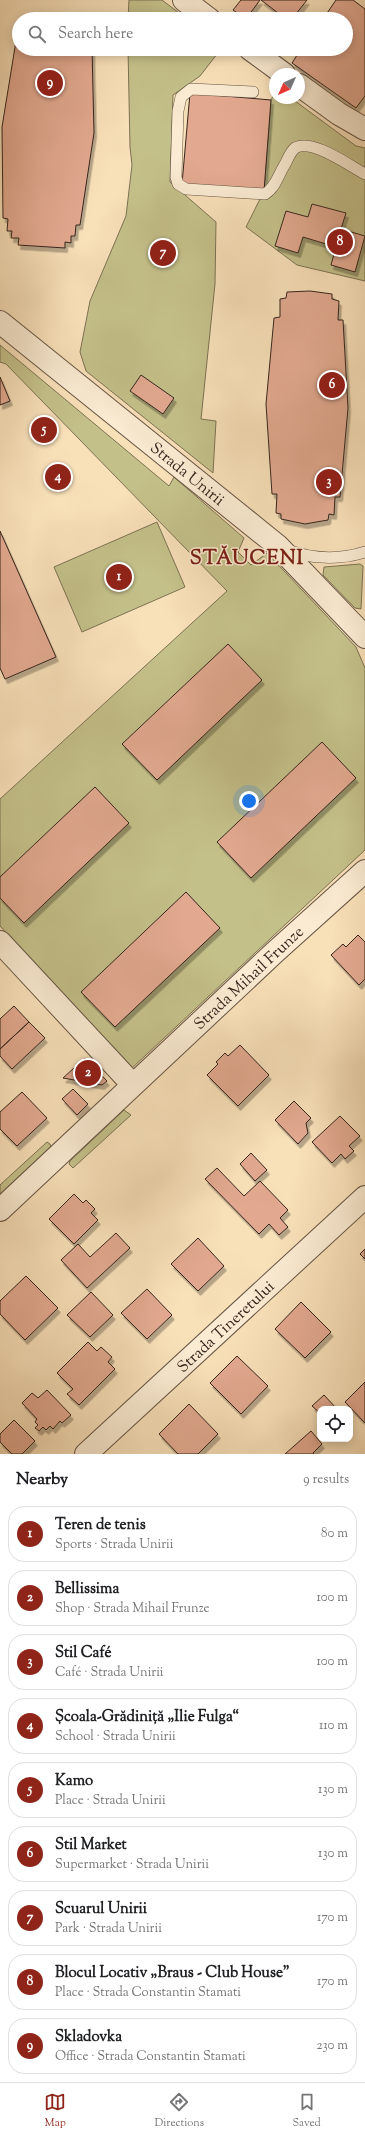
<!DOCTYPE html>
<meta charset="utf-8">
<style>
body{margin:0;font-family:"Sorts Mill Goudy",serif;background:#f6f6f6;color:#202124}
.controls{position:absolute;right:12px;bottom:12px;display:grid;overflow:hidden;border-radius:8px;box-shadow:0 2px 10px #0003}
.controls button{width:36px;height:36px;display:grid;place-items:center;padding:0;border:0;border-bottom:1px solid #e0e0e0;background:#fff;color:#202124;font:20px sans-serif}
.compass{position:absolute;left:269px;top:68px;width:36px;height:36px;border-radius:50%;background:#fff;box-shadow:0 2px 10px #0003;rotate:225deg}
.you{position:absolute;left:249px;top:801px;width:14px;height:14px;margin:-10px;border:3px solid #fff;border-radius:50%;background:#1a73e8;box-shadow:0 0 0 6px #1a73e833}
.badge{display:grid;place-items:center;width:26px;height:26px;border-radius:50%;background:#8f2418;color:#fff;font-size:13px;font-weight:700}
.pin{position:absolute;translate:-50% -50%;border:2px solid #fff;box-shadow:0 1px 4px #0006}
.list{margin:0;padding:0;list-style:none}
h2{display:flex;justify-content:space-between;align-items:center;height:52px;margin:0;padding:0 16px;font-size:17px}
h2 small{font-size:13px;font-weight:400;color:#757577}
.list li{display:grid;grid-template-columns:26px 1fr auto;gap:12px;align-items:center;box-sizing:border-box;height:56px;margin:0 8px 8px;padding:0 8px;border:1px solid #e0e0e0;border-radius:16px}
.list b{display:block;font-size:15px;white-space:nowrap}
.list p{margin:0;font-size:13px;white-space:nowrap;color:#757577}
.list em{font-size:13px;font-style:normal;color:#757577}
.icon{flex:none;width:22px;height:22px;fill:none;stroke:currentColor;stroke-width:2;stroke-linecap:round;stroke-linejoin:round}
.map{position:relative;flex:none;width:365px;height:1454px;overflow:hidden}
.search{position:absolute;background:#fff;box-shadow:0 2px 10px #0003;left:12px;right:12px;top:12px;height:44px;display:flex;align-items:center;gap:10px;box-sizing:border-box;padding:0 14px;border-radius:22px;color:#757577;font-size:15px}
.sheet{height:628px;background:#fff}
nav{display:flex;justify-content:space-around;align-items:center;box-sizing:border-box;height:56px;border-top:1px solid #e0e0e0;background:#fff;font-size:11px;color:#757577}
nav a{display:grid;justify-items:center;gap:2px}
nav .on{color:#8f2418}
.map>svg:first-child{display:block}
.green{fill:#c4c08a;stroke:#7c7253}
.building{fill:#e2a990;stroke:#35251c;filter:url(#shadow)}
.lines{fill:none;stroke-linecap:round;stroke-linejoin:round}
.service-casing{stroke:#665443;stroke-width:12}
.minor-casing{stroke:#665443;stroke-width:24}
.tertiary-casing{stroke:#665443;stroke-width:24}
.service{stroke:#faebd2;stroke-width:11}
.minor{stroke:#faebd2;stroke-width:22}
.tertiary{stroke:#faebd2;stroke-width:22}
.labels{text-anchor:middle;stroke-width:3;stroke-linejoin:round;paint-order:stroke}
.street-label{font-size:16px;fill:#35251c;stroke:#faebd2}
.district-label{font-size:20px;font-weight:bold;letter-spacing:1px;fill:#7a1f14;stroke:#faebd2}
</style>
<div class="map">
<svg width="365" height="1454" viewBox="0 0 365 1454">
<defs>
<filter id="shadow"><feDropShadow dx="2.5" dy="4.5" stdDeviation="0" flood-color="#0004"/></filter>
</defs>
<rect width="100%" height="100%" fill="#f8e0b9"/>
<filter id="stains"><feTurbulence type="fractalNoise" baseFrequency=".005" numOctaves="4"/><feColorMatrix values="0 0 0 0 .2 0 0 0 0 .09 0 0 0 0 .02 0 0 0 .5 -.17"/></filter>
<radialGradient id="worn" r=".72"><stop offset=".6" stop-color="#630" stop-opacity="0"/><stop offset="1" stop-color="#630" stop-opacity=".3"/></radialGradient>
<path class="green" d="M129 0H162L187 19H128Z
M128 49H221L200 76 173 95 170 182 216 222 215 284 201 419 216 421 213 473 86 371 80 352 90 301 126 216 132 165 130 147Z
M275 92V98H291L356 146 365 148V281L297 265 246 227 264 191 271 100Z
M0 345 169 486 174 477 244 538 238 552 251 565 267 553 356 647 365 668V850L131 1069 0 926V799L227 591 6 364 0 362Z
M157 522 185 587 82 632 54 567Z
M360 564 363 566 361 609 355 608 323 575 324 567Z
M124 1110 131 1115 73 1168 69 1164 70 1161Z
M47 1142 50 1144 51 1148 0 1198V1185Z"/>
<path class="building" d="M241 0H260L246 19 233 10Z
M261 0H307L292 19H286Z
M336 0H353L365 9V96L356 108 292 63 301 49H346V19H323Z
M16 41H19V49H92L94 133 80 225H76L75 236H71V243L65 242V248L18 245 19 238H11L12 231H7L8 219 3 218 2 127Z
M190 93 271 100 264 191 182 184Z
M312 204 346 213 341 229 365 236 355 272 331 265 336 247 303 237 298 253 275 246 286 211 308 217Z
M310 291 332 294V299L339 301 338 320H343L348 408 340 497H335L334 515 329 514 328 520 305 524 281 519V514L276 513 277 494H272L266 404 274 318 280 317V299L286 298 287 292Z
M141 375 174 398 163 414 130 391Z
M0 377 10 401 0 405Z
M0 531 56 657 5 679 0 668Z
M228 644 262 680 157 780 122 744Z
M322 742 356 778 251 878 217 842Z
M95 787 129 823 24 923 0 898V877Z
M186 892 220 928 115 1027 81 992Z
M358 935 365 942V979L359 985 331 955 343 944 346 947Z
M14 1006 29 1022 0 1049V1019Z
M29 1022 45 1038 12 1069 0 1056V1049Z
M240 1045 269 1075 238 1106 207 1075 218 1064 216 1062 225 1053 228 1056Z
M85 1058 107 1081 102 1085 63 1078Z
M73 1089 88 1104 77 1115 62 1099Z
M22 1092 47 1118 17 1146 0 1129V1112Z
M294 1101 311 1118 306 1123 308 1133 298 1144 275 1120Z
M340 1116 360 1136 349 1146 354 1151 345 1159 341 1154 332 1163 312 1142Z
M251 1153 267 1170 255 1181 240 1164Z
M217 1168 244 1196 260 1181 288 1210 280 1218 288 1227 279 1235 269 1224 259 1234 205 1179Z
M74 1194 83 1203 86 1200 95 1209 91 1213 98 1220 74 1244 49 1219Z
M116 1233 130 1248 87 1288 61 1260 78 1244 90 1257Z
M198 1238 224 1266 198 1291 171 1264Z
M365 1249V1259L360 1254Z
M26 1276 58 1308 25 1340 0 1314V1301Z
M147 1289 172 1315 147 1339 121 1313Z
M91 1292 113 1315 90 1337 67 1315Z
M301 1302 331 1332 305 1358 275 1329Z
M88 1342 97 1351 101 1347 112 1357 108 1362 115 1369 79 1405 67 1394 73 1389 57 1373Z
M237 1356 268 1386 241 1414 210 1383Z
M365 1382V1423L345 1402Z
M47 1390 71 1415 62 1423 60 1421 53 1429 50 1426 46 1430 43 1427 39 1431 35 1428 38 1425 35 1422 37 1419 22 1403 32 1393 38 1398Z
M324 1395 337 1409H320V1413L312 1406Z
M189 1404 218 1434 198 1454H178L159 1434Z
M14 1420 35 1441 22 1454H12L0 1442V1434Z
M311 1431 322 1444 313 1453 314 1454H285Z"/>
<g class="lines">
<defs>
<path id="service" d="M253 92 191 89 181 97 178 111 176 177 178 184 186 189 265 194C275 188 278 176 284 166 287 161 290 152 295 148 312 138 350 166 365 174
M287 550C312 559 340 560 365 552"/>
<path id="minor" d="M0 322 278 546 365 637
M0 942 133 1085
M0 1210 275 952 365 871
M86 1454 365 1197"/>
<path id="tertiary" d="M184 0 209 19
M250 49 284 74
M299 85 339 114 365 129"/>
</defs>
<use href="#service" class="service-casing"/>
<use href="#minor" class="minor-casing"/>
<use href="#tertiary" class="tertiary-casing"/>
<use href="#service" class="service"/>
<use href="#minor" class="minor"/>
<use href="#tertiary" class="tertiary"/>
</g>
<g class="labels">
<g class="street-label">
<text transform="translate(188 473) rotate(39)" y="6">Strada Unirii</text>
<text transform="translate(248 977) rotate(-43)" y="6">Strada Mihail Frunze</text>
<text transform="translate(225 1326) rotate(-43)" y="6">Strada Tineretului</text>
</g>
<g class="district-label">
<text x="247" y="564">STĂUCENI</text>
</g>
</g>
<rect width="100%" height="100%" filter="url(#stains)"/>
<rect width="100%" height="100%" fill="url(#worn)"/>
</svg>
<div class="controls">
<button><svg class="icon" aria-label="locate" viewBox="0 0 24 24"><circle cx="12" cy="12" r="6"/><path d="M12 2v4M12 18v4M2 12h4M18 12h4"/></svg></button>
</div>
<svg class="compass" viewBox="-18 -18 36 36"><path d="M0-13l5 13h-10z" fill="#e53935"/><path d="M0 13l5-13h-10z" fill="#757577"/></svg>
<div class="you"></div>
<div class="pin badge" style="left:119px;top:577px">1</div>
<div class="pin badge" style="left:88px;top:1073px">2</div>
<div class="pin badge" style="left:329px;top:482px">3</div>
<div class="pin badge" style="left:58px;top:477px">4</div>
<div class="pin badge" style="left:44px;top:430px">5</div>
<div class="pin badge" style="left:332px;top:385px">6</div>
<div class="pin badge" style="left:163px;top:253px">7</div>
<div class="pin badge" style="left:340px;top:242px">8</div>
<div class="pin badge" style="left:50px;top:83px">9</div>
<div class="search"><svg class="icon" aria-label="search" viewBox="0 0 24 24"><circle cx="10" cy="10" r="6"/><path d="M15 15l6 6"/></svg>Search here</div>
</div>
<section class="sheet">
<h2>Nearby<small>9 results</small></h2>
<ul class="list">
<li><span class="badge">1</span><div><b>Teren de tenis</b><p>Sports · Strada Unirii</p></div><em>80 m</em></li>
<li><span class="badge">2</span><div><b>Bellissima</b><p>Shop · Strada Mihail Frunze</p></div><em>100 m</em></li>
<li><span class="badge">3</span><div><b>Stil Café</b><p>Café · Strada Unirii</p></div><em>100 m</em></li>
<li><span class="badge">4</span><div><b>Școala-Grădiniță „Ilie Fulga“</b><p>School · Strada Unirii</p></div><em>110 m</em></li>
<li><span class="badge">5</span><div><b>Kamo</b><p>Place · Strada Unirii</p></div><em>130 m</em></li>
<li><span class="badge">6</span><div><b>Stil Market</b><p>Supermarket · Strada Unirii</p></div><em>130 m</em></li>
<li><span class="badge">7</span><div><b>Scuarul Unirii</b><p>Park · Strada Unirii</p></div><em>170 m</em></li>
<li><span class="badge">8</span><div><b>Blocul Locativ „Braus - Club House”</b><p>Place · Strada Constantin Stamati</p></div><em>170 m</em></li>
<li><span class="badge">9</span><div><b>Skladovka</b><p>Office · Strada Constantin Stamati</p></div><em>230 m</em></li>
</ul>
</section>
<nav>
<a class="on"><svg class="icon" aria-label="map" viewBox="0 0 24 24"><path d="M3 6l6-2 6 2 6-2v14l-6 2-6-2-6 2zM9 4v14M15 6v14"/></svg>Map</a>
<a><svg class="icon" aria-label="directions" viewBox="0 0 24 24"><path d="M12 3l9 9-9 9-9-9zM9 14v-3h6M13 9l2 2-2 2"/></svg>Directions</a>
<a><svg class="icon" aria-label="saved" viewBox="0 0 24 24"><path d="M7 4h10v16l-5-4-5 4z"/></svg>Saved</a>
</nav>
